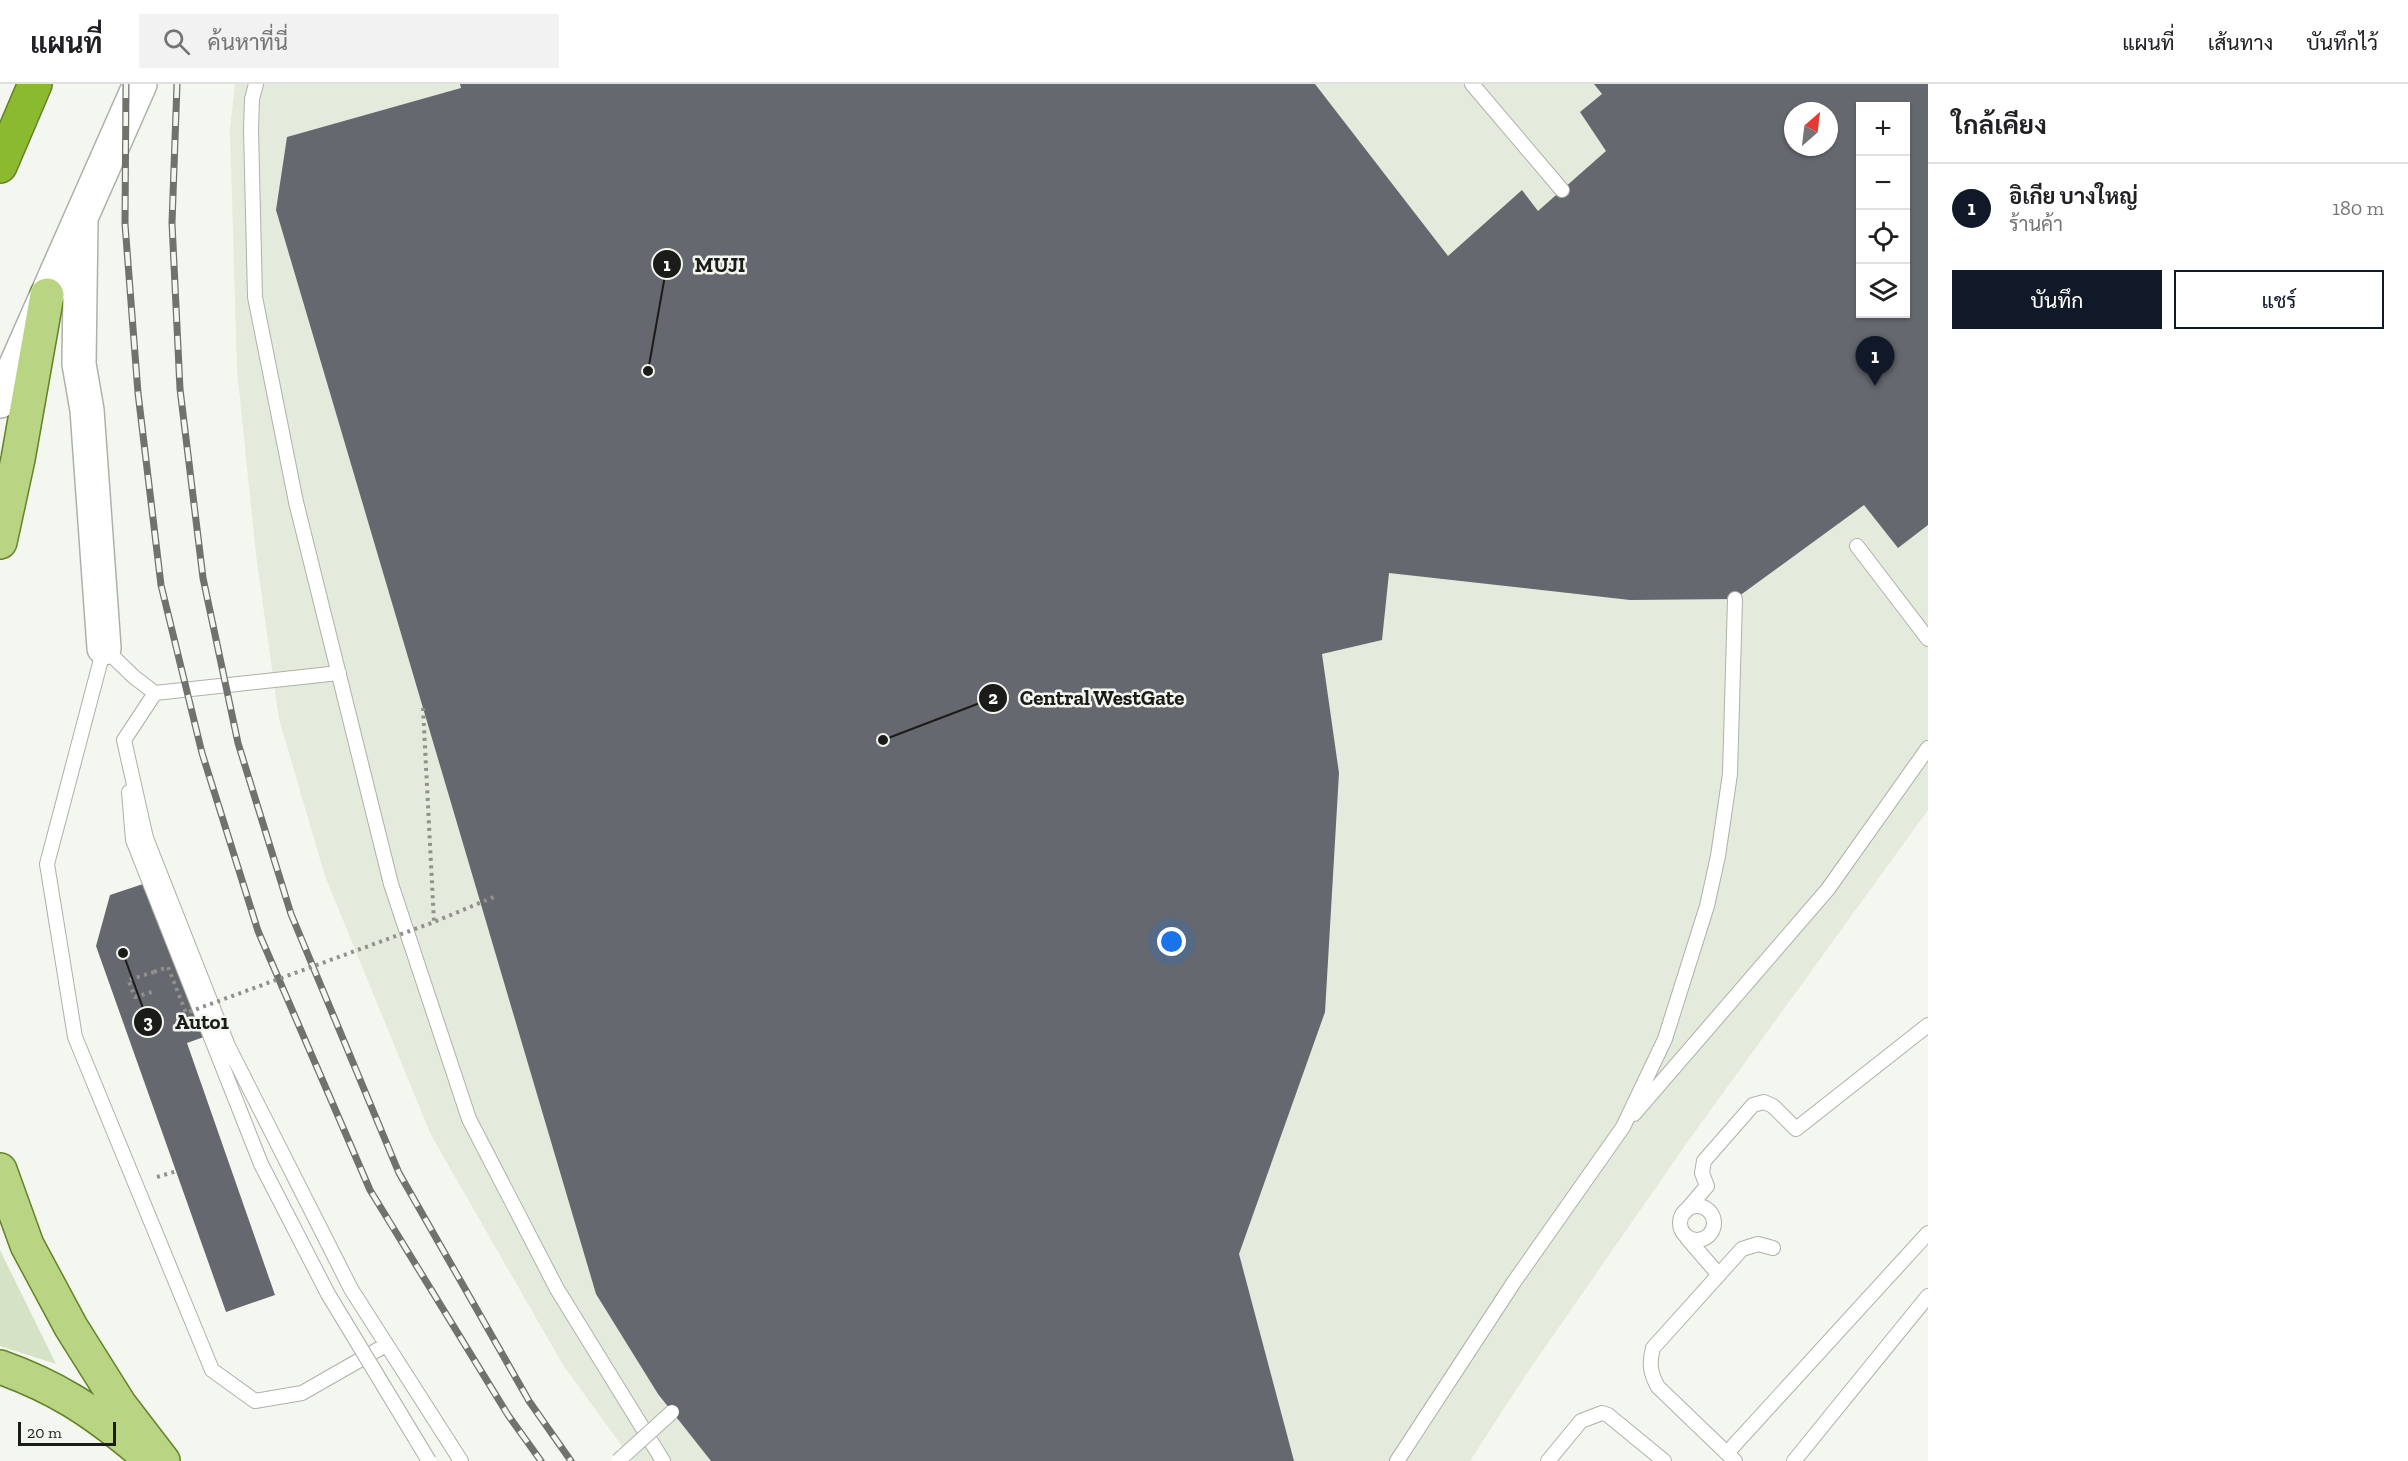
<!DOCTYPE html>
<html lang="th">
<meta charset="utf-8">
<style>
body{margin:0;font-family:"Zilla Slab",Sarabun,serif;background:#f2f2f2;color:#202124}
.controls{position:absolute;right:18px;top:18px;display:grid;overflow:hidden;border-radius:0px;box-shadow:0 2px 4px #0004}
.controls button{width:54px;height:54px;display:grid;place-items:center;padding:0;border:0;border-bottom:2px solid #e0e0e0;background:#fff;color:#202124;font:30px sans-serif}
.compass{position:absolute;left:1784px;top:18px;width:54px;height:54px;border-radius:50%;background:#fff;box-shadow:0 2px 4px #0004;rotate:28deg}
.scale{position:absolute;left:18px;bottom:15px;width:98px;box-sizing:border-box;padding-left:6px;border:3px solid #1b1c19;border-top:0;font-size:16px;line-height:21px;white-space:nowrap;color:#1b1c19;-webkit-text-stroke:4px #f3f7ef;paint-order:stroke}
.you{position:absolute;left:1172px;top:858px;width:21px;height:21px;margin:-15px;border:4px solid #fff;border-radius:50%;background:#1a73e8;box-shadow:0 0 0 9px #1a73e833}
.badge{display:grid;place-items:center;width:39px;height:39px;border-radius:50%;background:#111827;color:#fff;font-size:20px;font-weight:700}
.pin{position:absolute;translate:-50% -50px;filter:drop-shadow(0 2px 3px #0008)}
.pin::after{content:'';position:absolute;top:32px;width:21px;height:18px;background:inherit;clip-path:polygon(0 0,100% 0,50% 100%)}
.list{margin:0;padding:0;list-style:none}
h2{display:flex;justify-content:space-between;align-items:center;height:78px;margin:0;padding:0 24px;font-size:26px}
h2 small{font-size:20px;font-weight:400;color:#757577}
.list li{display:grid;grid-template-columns:39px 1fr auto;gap:18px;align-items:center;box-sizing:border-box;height:90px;padding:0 24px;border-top:2px solid #e0e0e0}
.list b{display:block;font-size:22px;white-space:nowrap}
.list p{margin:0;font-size:20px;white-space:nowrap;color:#757577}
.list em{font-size:20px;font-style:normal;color:#757577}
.actions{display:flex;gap:12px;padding:18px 24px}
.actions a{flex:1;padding:14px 0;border:2px solid #111827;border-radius:0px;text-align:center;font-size:21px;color:#111827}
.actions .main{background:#111827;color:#fff}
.icon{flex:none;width:33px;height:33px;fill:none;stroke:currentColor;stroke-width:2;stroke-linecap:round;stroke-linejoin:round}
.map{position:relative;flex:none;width:1928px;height:1377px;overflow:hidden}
header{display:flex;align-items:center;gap:36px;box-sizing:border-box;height:84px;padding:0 30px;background:#fff;border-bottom:2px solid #e0e0e0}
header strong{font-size:28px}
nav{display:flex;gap:33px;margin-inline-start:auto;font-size:21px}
.search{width:420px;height:54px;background:#f2f2f2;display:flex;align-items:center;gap:15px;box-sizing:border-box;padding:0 21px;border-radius:0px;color:#757577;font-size:22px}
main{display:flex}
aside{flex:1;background:#fff}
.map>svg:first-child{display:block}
.built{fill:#e4ebdc;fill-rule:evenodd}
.green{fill:#d5e2c5}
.building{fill:#65686f;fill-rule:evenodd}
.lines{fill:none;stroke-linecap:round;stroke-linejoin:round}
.lane-casing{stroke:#aeb1aa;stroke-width:16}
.secondary-casing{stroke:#aeb1aa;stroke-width:36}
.primary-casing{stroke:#648228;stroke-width:36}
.highway-casing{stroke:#648228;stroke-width:36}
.path{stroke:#8f918c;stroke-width:4;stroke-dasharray:3 4.5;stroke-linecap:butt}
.lane{stroke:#fff;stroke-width:14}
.secondary{stroke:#fff;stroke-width:33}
.primary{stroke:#b9d583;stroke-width:33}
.highway{stroke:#8bb930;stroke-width:33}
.rail-casing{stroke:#6f726d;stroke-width:7}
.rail{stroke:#f3f7ef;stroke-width:4.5;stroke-dasharray:14;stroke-linecap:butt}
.lane-bridge-casing{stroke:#aeb1aa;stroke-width:16;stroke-linecap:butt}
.path-bridge{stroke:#8f918c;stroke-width:4;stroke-dasharray:3 4.5;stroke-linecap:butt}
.lane-bridge{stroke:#fff;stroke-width:14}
.leader{fill:none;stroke:#1b1c19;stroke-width:2}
.callout-dot{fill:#1b1c19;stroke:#f3f7ef;stroke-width:2}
.mark-label{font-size:18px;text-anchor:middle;font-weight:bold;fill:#fff}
.callout-label{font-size:21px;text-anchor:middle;font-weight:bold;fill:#1b1c19;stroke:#f3f7ef;stroke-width:5;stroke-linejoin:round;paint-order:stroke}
</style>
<header>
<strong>แผนที่</strong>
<div class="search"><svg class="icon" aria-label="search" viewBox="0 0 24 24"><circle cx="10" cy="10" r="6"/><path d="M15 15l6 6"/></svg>ค้นหาที่นี่</div>
<nav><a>แผนที่</a><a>เส้นทาง</a><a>บันทึกไว้</a></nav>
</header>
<main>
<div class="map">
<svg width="1928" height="1377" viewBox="0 0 1928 1377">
<rect width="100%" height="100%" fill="#f3f7ef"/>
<path class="built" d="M235 0H1928V726L1691 1053 1525 1292 1470 1377H633L563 1281 431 1051 325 792 279 635 256 471 237 286 230 45ZM1860 22H1906V230H1860ZM1793 27H1829V63H1793Z"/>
<path class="green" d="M0 1166 56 1280 0 1262Z"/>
<path class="building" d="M460 0H1315L1448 172 1522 106 1538 127 1606 67 1580 28 1602 10 1594 0H1928V441L1898 464 1864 421 1735 515 1630 516 1389 489 1382 556 1322 570 1339 689 1325 928 1239 1170 1294 1377H711L658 1310 596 1210 276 126 287 53 461 4ZM1860 22H1906V230H1860ZM1793 27H1829V63H1793Z
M155 796 215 949 187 959 275 1211 226 1228 96 862 110 811Z"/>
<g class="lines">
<defs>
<path id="lane" d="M256 0 252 15 251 46 255 213 296 418 391 800 469 1035 557 1205 663 1377
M1472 0 1562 106
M1857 462 1928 555
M104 564 47 780 75 953 212 1286 255 1317 302 1309 386 1261
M104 564 134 593 155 609
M339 589 155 609 124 656 146 754 228 962 351 1205 461 1377
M129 708 133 756 261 1080
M1634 1030 1828 805 1928 664
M1680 1139a17 17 0 1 1 34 0a17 17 0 1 1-34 0Z
M1684 1129 1707 1102 1702 1089 1704 1077 1753 1021 1764 1018 1773 1022 1796 1045 1928 941
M1687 1154 1719 1191
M1727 1369 1928 1149
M1397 1377 1514 1198 1623 1043 1665 955 1707 822 1718 772 1730 690 1735 515
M1548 1377 1581 1337 1602 1329 1608 1331 1664 1377
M1735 1377 1658 1303C1650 1289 1649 1279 1653 1264L1742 1165 1758 1160 1773 1164
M1794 1377 1928 1212"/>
<path id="secondary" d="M81 136 79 280 87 326 104 564
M0 317 140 0"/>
<path id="primary" d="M0 458 18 375 47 211
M0 1086 27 1161 71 1243 120 1321 163 1377
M0 1283C56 1303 91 1326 137 1364"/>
<path id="highway" d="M0 82 35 0"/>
</defs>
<use href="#lane" class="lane-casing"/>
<use href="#secondary" class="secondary-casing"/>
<use href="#primary" class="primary-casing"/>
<use href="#highway" class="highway-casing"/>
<path class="path" d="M423 624 434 838
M154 888 128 896 135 913 155 907
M157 1093 177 1087"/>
<use href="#lane" class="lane"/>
<use href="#secondary" class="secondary"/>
<use href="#primary" class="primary"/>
<use href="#highway" class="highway"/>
<defs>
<path id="rail" d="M126 0 125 140 138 309 161 501 202 669 258 847 370 1106 508 1331 541 1377
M177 0 172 139 180 305 203 494 238 659 291 830 399 1089 529 1317 571 1377"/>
</defs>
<use href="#rail" class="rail-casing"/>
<use href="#rail" class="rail"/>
<defs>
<path id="lane-bridge" d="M261 1080 328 1210 429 1377
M618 1377 672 1328"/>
</defs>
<use href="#lane-bridge" class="lane-bridge-casing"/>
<path class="path-bridge" d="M154 888 168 883 186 929 434 838 494 813"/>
<use href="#lane-bridge" class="lane-bridge"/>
</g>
<path class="leader" d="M648 287L667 180M883 656L993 614M123 869L148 938"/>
<g class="callout-dot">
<circle cx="648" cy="287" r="6"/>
<circle cx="883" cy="656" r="6"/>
<circle cx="123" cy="869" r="6"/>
<circle cx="667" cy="180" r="15"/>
<circle cx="993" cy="614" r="15"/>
<circle cx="148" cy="938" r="15"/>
</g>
<g class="mark-label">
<text x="667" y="187">1</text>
<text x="993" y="620">2</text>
<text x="148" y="944">3</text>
</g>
<g class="callout-label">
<text x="720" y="188">MUJI</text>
<text x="1102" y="621">Central WestGate</text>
<text x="202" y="945">Auto1</text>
</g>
</svg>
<div class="controls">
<button>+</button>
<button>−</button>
<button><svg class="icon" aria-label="locate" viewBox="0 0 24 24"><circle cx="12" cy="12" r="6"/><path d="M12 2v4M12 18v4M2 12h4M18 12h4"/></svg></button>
<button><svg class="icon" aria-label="layers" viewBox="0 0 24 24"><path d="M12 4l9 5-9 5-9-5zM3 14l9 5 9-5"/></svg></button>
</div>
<svg class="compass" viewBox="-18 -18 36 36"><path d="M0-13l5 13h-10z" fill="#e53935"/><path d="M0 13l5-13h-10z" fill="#757577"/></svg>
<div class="scale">20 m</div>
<div class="you"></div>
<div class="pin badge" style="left:1875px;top:302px">1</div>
</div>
<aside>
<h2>ใกล้เคียง<small></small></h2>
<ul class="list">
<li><span class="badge">1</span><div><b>อิเกีย บางใหญ่</b><p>ร้านค้า</p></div><em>180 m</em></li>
</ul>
<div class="actions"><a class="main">บันทึก</a><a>แชร์</a></div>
</aside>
</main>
